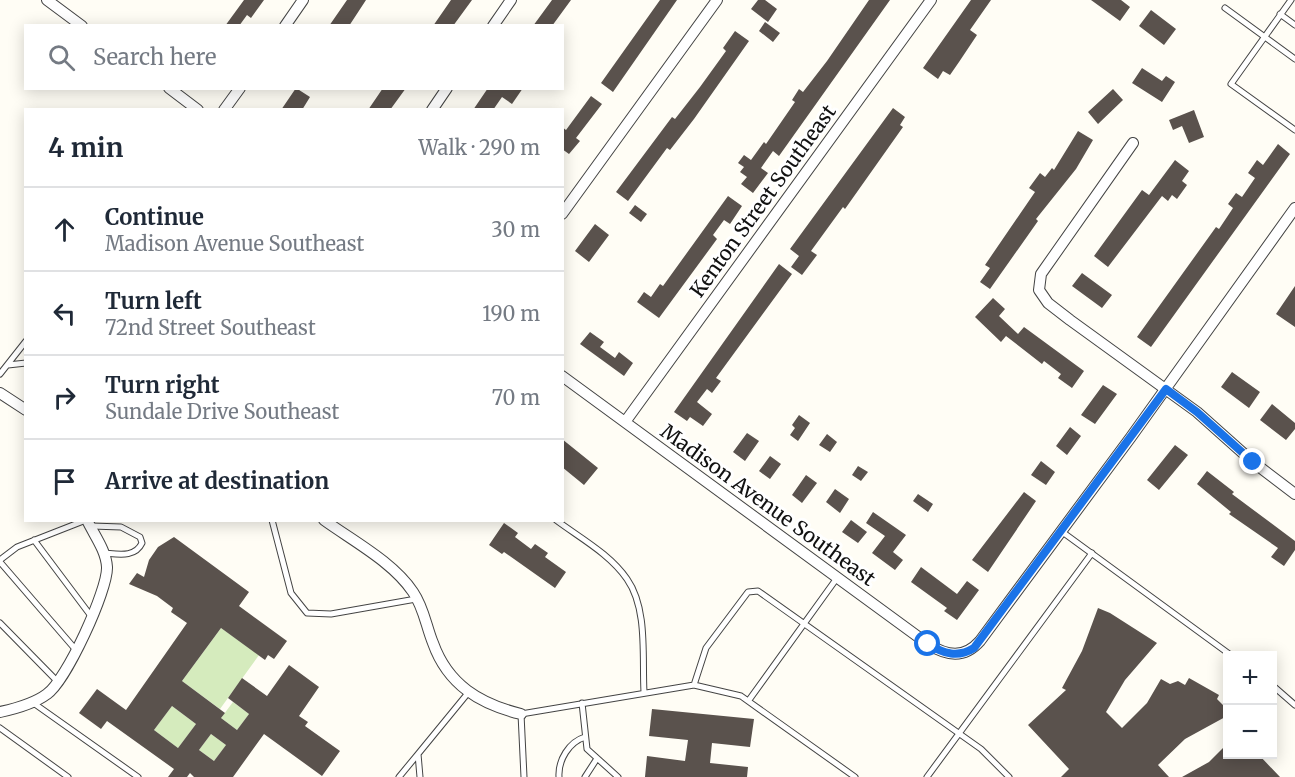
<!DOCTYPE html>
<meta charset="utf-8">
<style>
body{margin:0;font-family:Merriweather,serif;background:#f2f2f3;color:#1f2937}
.controls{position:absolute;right:18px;bottom:18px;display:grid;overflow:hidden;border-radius:0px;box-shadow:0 3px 15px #0003}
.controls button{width:54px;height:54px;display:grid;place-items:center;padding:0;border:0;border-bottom:2px solid #e0e1e3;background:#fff;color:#1f2937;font:30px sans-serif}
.stop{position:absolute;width:18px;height:18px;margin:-14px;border:4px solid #1a73e8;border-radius:50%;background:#fff}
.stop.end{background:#1a73e8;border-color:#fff;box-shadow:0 2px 6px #0008}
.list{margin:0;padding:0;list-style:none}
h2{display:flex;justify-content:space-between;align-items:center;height:78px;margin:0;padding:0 24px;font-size:26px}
h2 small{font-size:20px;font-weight:400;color:#747a83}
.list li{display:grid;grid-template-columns:39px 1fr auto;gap:18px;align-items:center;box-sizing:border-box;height:84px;padding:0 24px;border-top:2px solid #e0e1e3}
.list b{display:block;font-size:22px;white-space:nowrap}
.list p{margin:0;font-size:20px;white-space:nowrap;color:#747a83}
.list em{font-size:20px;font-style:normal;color:#747a83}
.icon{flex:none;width:33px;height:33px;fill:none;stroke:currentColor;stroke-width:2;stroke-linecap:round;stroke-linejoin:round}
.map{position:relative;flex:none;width:1295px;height:777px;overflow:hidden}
.search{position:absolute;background:#fff;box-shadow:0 3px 15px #0003;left:24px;top:24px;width:540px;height:66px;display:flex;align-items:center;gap:15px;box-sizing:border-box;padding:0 21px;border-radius:0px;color:#747a83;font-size:22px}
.panel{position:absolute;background:#fff;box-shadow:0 3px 15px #0003;left:24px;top:108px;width:540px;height:414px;border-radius:0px}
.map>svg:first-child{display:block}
.green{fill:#d5ebbd}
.building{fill:#5a524d;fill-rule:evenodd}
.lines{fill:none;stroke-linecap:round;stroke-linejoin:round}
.service-casing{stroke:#444;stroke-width:7}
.minor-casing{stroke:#444;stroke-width:12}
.service{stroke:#fff;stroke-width:5}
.minor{stroke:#fff;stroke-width:10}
.route{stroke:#1a73e8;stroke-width:8}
.labels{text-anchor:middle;stroke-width:6;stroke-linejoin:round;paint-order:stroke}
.street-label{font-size:20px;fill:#111;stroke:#fff}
</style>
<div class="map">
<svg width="1295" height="777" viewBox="0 0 1295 777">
<rect width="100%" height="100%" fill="#fffdf5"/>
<path class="green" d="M221 628 259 655 220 709 182 681Z
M233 702 249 714 237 730 221 718Z
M172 706 196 724 178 748 154 730Z
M211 734 226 745 214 761 199 750Z"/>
<path class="building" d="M244 0H264L251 18 247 15 239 26H225Z
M347 0H366L349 26H329Z
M451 0H472L453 26H433Z
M552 0H571L552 26H533Z
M660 0H677L613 92 601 83Z
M758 0H765L777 9 768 22 751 9Z
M869 0H890L779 156 773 151 761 168 768 173 753 193 741 184 747 177 740 172 744 167 738 163 744 155 751 160 764 142 766 144 795 102 792 100 799 89 803 92 827 61Z
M971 0H991L970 30 977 35 959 62 950 75 943 71 938 79 923 68Z
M1091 0H1121L1130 7 1120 21Z
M1151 10 1176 29 1164 45 1139 26Z
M765 22 780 33 773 42 759 31Z
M735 31 749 41 694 119 670 150 667 148 628 201 616 192 672 117 675 119 700 87 726 51 723 48Z
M1142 68 1162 81 1166 76 1175 82 1162 102 1132 83Z
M296 88 310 97 302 110H281Z
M383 88H406L390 110H368Z
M488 88H523L512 104 502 97 493 110H473Z
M1113 89 1123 100 1098 124 1088 112Z
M591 96 602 104 576 138 580 141 569 154 562 149V127L566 130Z
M893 108 905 117 900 125 903 127 845 209 843 207 811 251 817 255 802 275 791 267 799 256 790 249Z
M1194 110 1204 137 1189 143 1182 126 1173 130 1169 120Z
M1078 131 1093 140 1076 169 1036 219 1038 221 990 289 980 282 990 268 985 265 1035 192 1029 188 1040 173 1045 177 1052 168 1054 170Z
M1278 144 1290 154 1151 347 1137 337 1216 227 1219 229 1233 208 1228 204 1236 193 1242 197 1255 178 1248 173 1257 160 1263 165Z
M1175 160 1189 171 1182 181 1187 185 1177 199 1172 195 1168 201 1162 196 1108 267 1094 256 1142 190 1149 195Z
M728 196 742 206 730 224 724 220 713 235 717 239 659 318 637 302 644 292 651 297 660 284 663 286Z
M635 205 647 214 641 222 629 213Z
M595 224 609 235 589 262 575 251Z
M779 264 792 274 716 378 721 381 712 393 707 389 697 402 712 414 703 426 690 417 687 421 674 412Z
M1082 273 1112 295 1102 308 1072 286Z
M1295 286V327L1276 314Z
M993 298 1005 309 999 316 1018 334 1024 327 1084 371 1072 388 1058 378 1061 374 1044 361 1042 364 1006 336 1001 342 975 317Z
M590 332 604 342 600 347 615 358 619 352 633 363 624 376 580 344Z
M1232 372 1260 392 1249 408 1221 387Z
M1103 385 1117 394 1095 424 1081 415Z
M1272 404 1295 423V429L1286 440 1260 420Z
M799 415 810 423 798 441 790 435 795 428 792 425Z
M1070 427 1081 436 1067 455 1056 446Z
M747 433 759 441 745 461 733 452Z
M827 434 837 442 830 452 819 445Z
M562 439 598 468 584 485 562 467Z
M1175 445 1188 455 1159 490 1147 480Z
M770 456 781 464 770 479 759 471Z
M1041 461 1055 472 1046 485 1031 475Z
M858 466 868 472 861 481 852 475Z
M1207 471 1234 492 1232 494 1295 541V550L1284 566 1271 557 1278 548 1229 514 1231 512 1197 484Z
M806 475 817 483 802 503 792 495Z
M835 489 849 499 840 513 826 502Z
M1024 492 1036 501 988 572 972 560Z
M918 494 933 504 928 512 913 501Z
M873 512 906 535 893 552 903 560 895 570 872 553 885 536 866 523Z
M851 520 867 532 858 543 842 532Z
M504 523 518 533 515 537 531 549 535 544 548 553 545 557 566 572 555 588 504 552 502 554 489 545Z
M174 537 249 592 239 606 287 641 274 659 268 655 265 660 221 628 182 681 225 713 221 718 237 730 249 714 228 698 242 678 267 696 289 665 319 687 299 716 308 722 305 726 340 751 322 776 264 734 233 777H194L190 773 187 777H168L174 769 107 721 101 729 79 713 97 689 126 710 187 623 171 612 173 608 157 596 129 584 137 573 144 577 149 560 158 547ZM172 706 196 724 178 748 154 730ZM211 734 226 745 214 761 199 750Z
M921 567 957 594 967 581 979 590 957 620 944 611 947 608 911 582Z
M1098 608 1110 613 1157 643 1125 680 1106 712 1122 728 1147 703 1161 679 1170 684 1178 681 1185 685 1189 678 1219 695 1217 699 1227 709V716L1185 739 1158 765 1169 777H1061L1069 769 1028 725 1066 690 1062 688 1082 651Z
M652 709 754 719 750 747 712 743 710 763 748 767 747 777H645L647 756 685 761 688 740 649 736Z
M1227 744V754H1258L1280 777H1182L1209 762Z"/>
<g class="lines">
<defs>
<path id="service" d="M1291 0 1231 84 1295 130
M1225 8 1295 59
M1280 14 1295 25
M8 365 26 363
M0 374 26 341
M272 520 291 593 307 613 331 614 416 599
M556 520C580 538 610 554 627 579 648 609 642 657 644 692
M92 526 121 527 140 537 142 543C135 558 118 554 104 553
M1061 531 1232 656
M34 540 91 616
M0 560 17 547 86 520
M0 562 76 650
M0 623 57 681
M694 685 706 648 748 592 758 591 981 749 1009 777
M1272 685 1295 705
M749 700 837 578
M32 702 138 777
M582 703 587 749 618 777
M0 728 68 777
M399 777 418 754
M420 777 418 754 468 693
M524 777 521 714 694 685 741 696 855 777
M559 777C558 760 569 742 585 737
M585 777 596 760
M927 777 1092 553"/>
<path id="minor" d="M47 0 82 26
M285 26 303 0
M493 26 511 0
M169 88 198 110
M224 110 240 88
M432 110 447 88
M1133 143 1041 274 1039 290 1048 303 1070 320 1197 412 1253 462 1295 494
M562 214 717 0
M562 376 928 644C947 656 964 659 980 641L1131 437 1295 208
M0 393 26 410
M625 422 931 0
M324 520C353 541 393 562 413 592 424 608 426 626 433 643 448 685 480 704 521 714
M0 712C14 709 35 703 47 694 66 681 108 590 107 567 106 550 94 535 87 520"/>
</defs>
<use href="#service" class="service-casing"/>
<use href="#minor" class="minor-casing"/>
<use href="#service" class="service"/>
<use href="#minor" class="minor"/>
</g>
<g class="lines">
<path class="route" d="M928 644C944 654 958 658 974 648L1166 389 1197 412 1253 462"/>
</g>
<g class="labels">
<g class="street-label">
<text transform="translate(763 201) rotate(-54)" y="7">Kenton Street Southeast</text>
<text transform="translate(768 505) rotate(36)" y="7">Madison Avenue Southeast</text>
</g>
</g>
</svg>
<div class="controls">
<button>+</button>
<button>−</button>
</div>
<div class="stop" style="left:928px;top:644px"></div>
<div class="stop end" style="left:1253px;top:462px"></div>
<div class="search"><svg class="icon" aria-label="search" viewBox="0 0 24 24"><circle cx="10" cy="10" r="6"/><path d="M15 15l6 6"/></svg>Search here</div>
<section class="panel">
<h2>4 min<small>Walk · 290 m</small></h2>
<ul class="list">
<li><svg class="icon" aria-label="ahead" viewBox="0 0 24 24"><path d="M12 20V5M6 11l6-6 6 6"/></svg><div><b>Continue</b><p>Madison Avenue Southeast</p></div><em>30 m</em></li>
<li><svg class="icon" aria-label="left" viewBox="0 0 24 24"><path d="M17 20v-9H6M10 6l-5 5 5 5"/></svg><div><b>Turn left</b><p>72nd Street Southeast</p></div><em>190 m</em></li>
<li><svg class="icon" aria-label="right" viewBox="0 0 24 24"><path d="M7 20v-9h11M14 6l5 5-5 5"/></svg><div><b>Turn right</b><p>Sundale Drive Southeast</p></div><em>70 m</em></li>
<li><svg class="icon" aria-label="arrive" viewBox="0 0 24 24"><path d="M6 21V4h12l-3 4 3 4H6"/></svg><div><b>Arrive at destination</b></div></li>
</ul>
</section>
</div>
